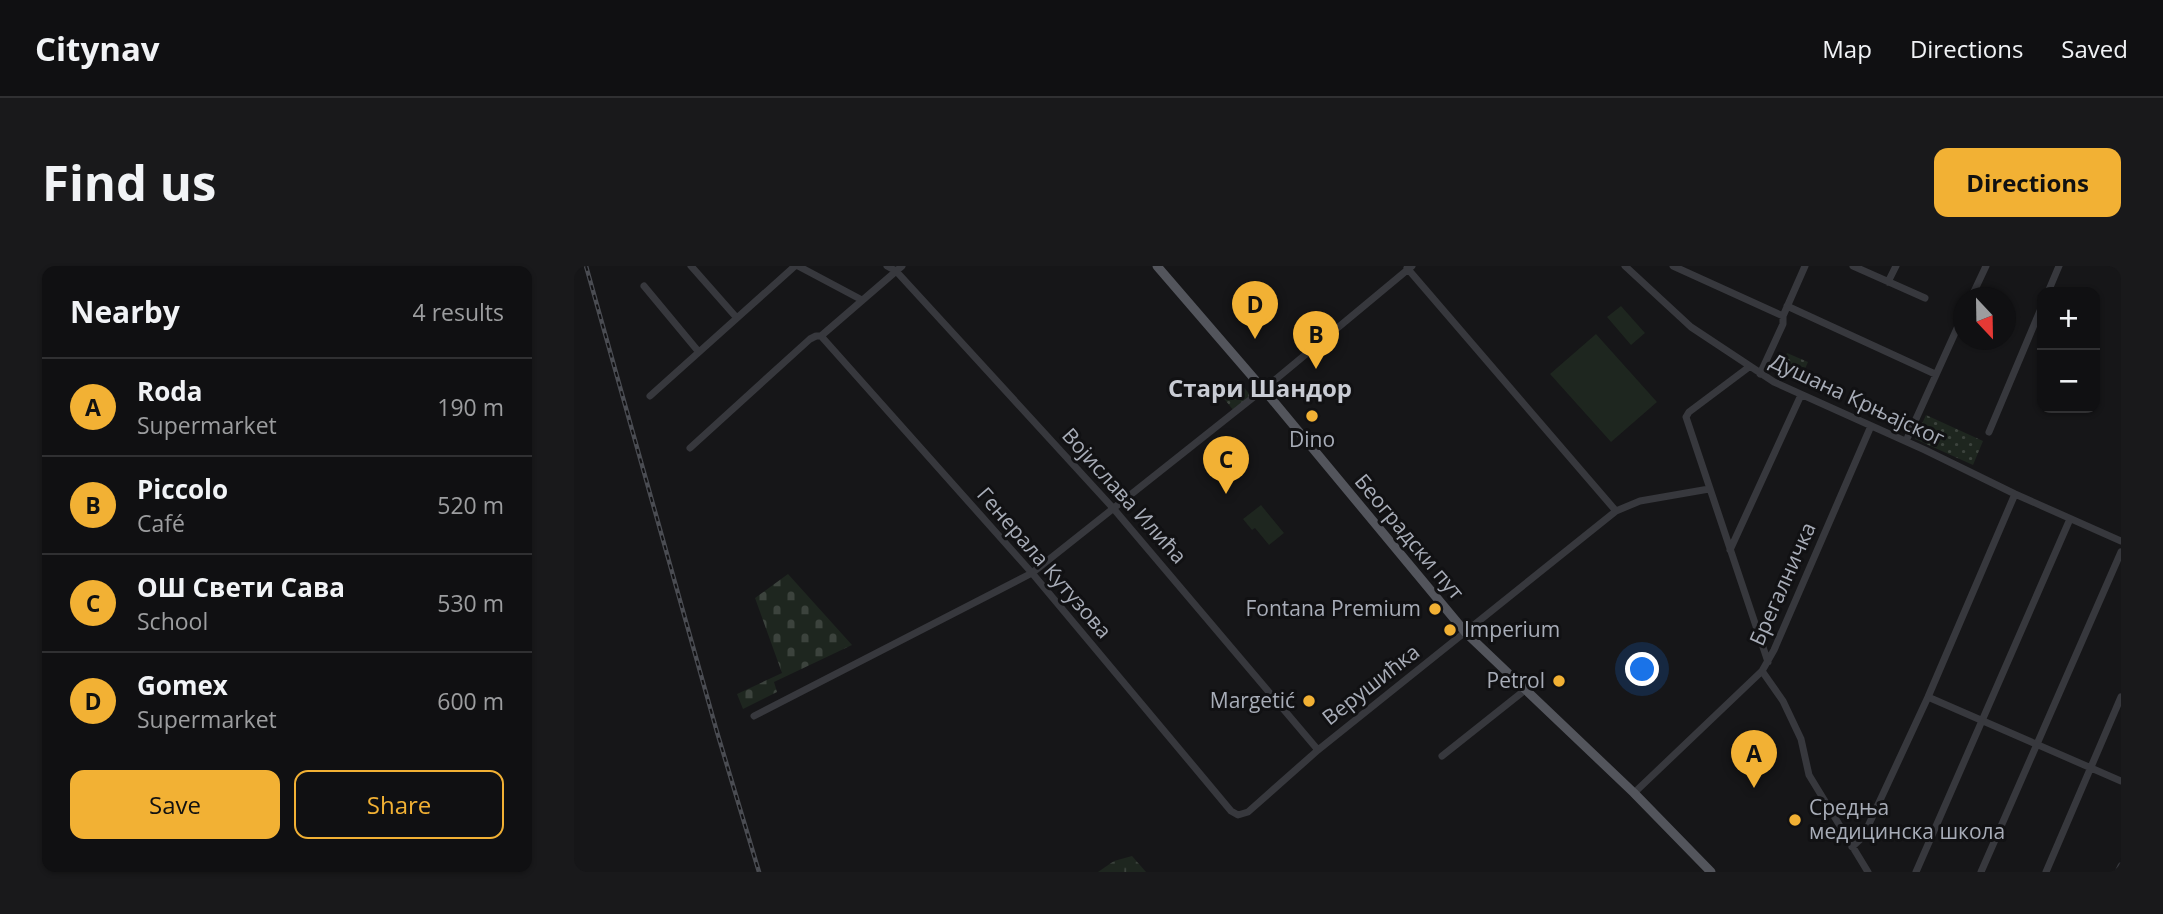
<!DOCTYPE html>
<meta charset="utf-8">
<style>
body{margin:0;font-family:"Open Sans",sans-serif;background:#19191b;color:#f1f3f6}
.controls{position:absolute;right:21px;top:21px;display:grid;overflow:hidden;border-radius:14px;box-shadow:0 2px 5px #0004}
.controls button{width:63px;height:63px;display:grid;place-items:center;padding:0;border:0;border-bottom:2px solid #303032;background:#101012;color:#f1f3f6;font:35px sans-serif}
.compass{position:absolute;left:1379px;top:21px;width:63px;height:63px;border-radius:50%;background:#101012;box-shadow:0 2px 5px #0004;rotate:158deg}
.you{position:absolute;left:1069px;top:404px;width:24px;height:24px;margin:-18px;border:5px solid #fff;border-radius:50%;background:#1a73e8;box-shadow:0 0 0 10px #1a73e833}
.badge{display:grid;place-items:center;width:46px;height:46px;border-radius:50%;background:#f2b134;color:#111;font-size:23px;font-weight:700}
.pin{position:absolute;translate:-50% -58px;filter:drop-shadow(0 2px 4px #0008)}
.pin::after{content:'';position:absolute;top:37px;width:24px;height:21px;background:inherit;clip-path:polygon(0 0,100% 0,50% 100%)}
.list{margin:0;padding:0;list-style:none}
h2{display:flex;justify-content:space-between;align-items:center;height:91px;margin:0;padding:0 28px;font-size:30px}
h2 small{font-size:23px;font-weight:400;color:#9c9d9f}
.list li{display:grid;grid-template-columns:46px 1fr auto;gap:21px;align-items:center;box-sizing:border-box;height:98px;padding:0 28px;border-top:2px solid #303032}
.list b{display:block;font-size:26px;white-space:nowrap}
.list p{margin:0;font-size:23px;white-space:nowrap;color:#9c9d9f}
.list em{font-size:23px;font-style:normal;color:#9c9d9f}
.actions{display:flex;gap:14px;padding:21px 28px}
.actions a{flex:1;padding:16px 0;border:2px solid #f2b134;border-radius:14px;text-align:center;font-size:24px;color:#f2b134}
.actions .main{background:#f2b134;color:#111}
.map{position:relative;flex:none;width:1547px;height:606px;overflow:hidden;border-radius:14px}
header{display:flex;align-items:center;gap:42px;box-sizing:border-box;height:98px;padding:0 35px;background:#101012;border-bottom:2px solid #303032}
header strong{font-size:33px}
nav{display:flex;gap:38px;margin-inline-start:auto;font-size:24px}
.intro{display:flex;align-items:center;justify-content:space-between;box-sizing:border-box;height:168px;padding:0 42px}
h1{margin:0;font-size:49px}
.button{padding:18px 32px;border-radius:14px;background:#f2b134;color:#111;font-size:24px;font-weight:700}
main{display:flex;gap:42px;padding:0 42px}
aside{flex:1;background:#101012;border-radius:14px;box-shadow:0 2px 5px #0004}
.map>svg:first-child{display:block}
.grass{fill:#1e261f}
.wetland{fill:url(#wetland-marsh)}
.cemetery{fill:url(#cemetery-stones)}
.park{fill:url(#park-dots)}
.lines{fill:none;stroke-linecap:round;stroke-linejoin:round}
.minor{stroke:#37383d;stroke-width:7}
.major{stroke:#53555c;stroke-width:9}
.rail-casing{stroke:#4a4c52;stroke-width:4.5}
.rail{stroke:#111113;stroke-width:2;stroke-dasharray:5;stroke-linecap:butt}
.poi-dot{fill:#f2b134;stroke:#111113;stroke-width:2.5}
.labels{text-anchor:middle;stroke-width:6;stroke-linejoin:round;paint-order:stroke}
.street-label{font-size:21px;fill:#a8adb8;stroke:#111113}
.poi-label{font-size:21px;fill:#a8adb8;stroke:#111113;text-anchor:end}
.quarter-label{font-size:24px;font-weight:bold;fill:#c9ccd4;stroke:#111113}
</style>
<header>
<strong>Citynav</strong>
<nav><a>Map</a><a>Directions</a><a>Saved</a></nav>
</header>
<div class="intro"><h1>Find us</h1><a class="button">Directions</a></div>
<main>
<aside>
<h2>Nearby<small>4 results</small></h2>
<ul class="list">
<li><span class="badge">A</span><div><b>Roda</b><p>Supermarket</p></div><em>190 m</em></li>
<li><span class="badge">B</span><div><b>Piccolo</b><p>Café</p></div><em>520 m</em></li>
<li><span class="badge">C</span><div><b>ОШ Свети Сава</b><p>School</p></div><em>530 m</em></li>
<li><span class="badge">D</span><div><b>Gomex</b><p>Supermarket</p></div><em>600 m</em></li>
</ul>
<div class="actions"><a class="main">Save</a><a>Share</a></div>
</aside>
<div class="map">
<svg width="1547" height="606" viewBox="0 0 1547 606">
<defs>
<pattern id="wetland-marsh" width="20" height="14" patternUnits="userSpaceOnUse" patternTransform="scale(1.75)"><rect width="20" height="14" fill="#1e261f"/><path d="M1 5h8M5 5V1M11 12h8M15 12V8" fill="none" stroke="#3c433d"/></pattern>
<pattern id="cemetery-stones" width="16" height="16" patternUnits="userSpaceOnUse" patternTransform="scale(1.75)"><rect width="16" height="16" fill="#1e261f"/><path d="M2 7V4a2 2 0 0 1 4 0v3zM10 15v-3a2 2 0 0 1 4 0v3z" fill="#3c433d"/></pattern>
<pattern id="park-dots" width="8" height="8" patternUnits="userSpaceOnUse" patternTransform="scale(1.75)"><rect width="8" height="8" fill="#1e261f"/><path d="M2 2h.1M6 6h.1" fill="none" stroke="#3c433d" stroke-width="1.8" stroke-linecap="round"/></pattern>
</defs>
<rect width="100%" height="100%" fill="#161618"/>
<path class="grass" d="M1047 40 1071 67 1057 79 1033 51Z
M1022 68 1083 136 1037 176 976 108Z
M687 239 710 267 695 279 681 262 678 264 669 253Z"/>
<path class="wetland" d="M558 590 572 606H524L540 595Z"/>
<path class="cemetery" d="M214 308 278 379 200 416 203 426 169 443 163 428 208 407 181 332Z"/>
<path class="park" d="M1213 87 1234 96 1227 112 1206 104Z
M664 114 677 130 660 145 647 129Z
M1352 149 1409 175 1399 199 1341 173Z"/>
<g class="lines">
<path class="minor" d="M117 0 162 51
M224 0 288 34
M313 0 322 5 539 242 744 484
M1051 0 1117 61 1200 116 1351 184 1441 228 1547 275
M1099 0 1209 50
M1279 0 1351 32
M833 2 1042 245
M1314 16 1322 0
M70 20 124 85
M1474 26 1485 0
M1397 32 1412 0
M1213 40 1361 108
M247 70 458 307 632 515 657 545 664 549 674 546 744 484 1042 245 1066 235 1135 223
M1175 101 1115 146 1112 151 1194 396
M1186 108 1209 58V50L1231 0
M76 130 221 0
M1415 166 1468 40
M1332 175 1390 47
M116 182 236 73 242 70H247L328 0
M1156 284 1227 129
M1188 405 1209 435 1227 473 1235 509 1294 606
M1354 431 1547 515
M180 450 458 307 696 118 838 0
M868 490 951 424
M1060 527 1188 405 1200 384 1297 160
M1278 581 1289 571 1354 431 1441 228
M1342 606 1496 253
M1407 606 1547 286
M1472 606 1547 431
M1544 606 1547 600"/>
<path class="major" d="M583 0 696 131 892 367 1060 527 1137 606"/>
<defs>
<path id="rail" d="M12 0 143 466 185 606"/>
</defs>
<use href="#rail" class="rail-casing"/>
<use href="#rail" class="rail"/>
</g>
<g class="poi-dot">
<circle cx="738" cy="150" r="7"/>
<circle cx="861" cy="343" r="7"/>
<circle cx="876" cy="364" r="7"/>
<circle cx="985" cy="415" r="7"/>
<circle cx="735" cy="435" r="7"/>
<circle cx="1221" cy="554" r="7"/>
</g>
<g class="labels">
<g class="street-label">
<text transform="translate(1283 134) rotate(25)" y="7">Душана Крњајског</text>
<text transform="translate(550 230) rotate(48)" y="7">Војислава Илића</text>
<text transform="translate(835 271) rotate(50)" y="7">Београдски пут</text>
<text transform="translate(470 297) rotate(49)" y="7">Генерала Кутузова</text>
<text transform="translate(1209 318) rotate(-66)" y="7">Брегалничка</text>
<text transform="translate(797 419) rotate(-38)" y="7">Верушићка</text>
</g>
<g class="poi-label">
<text x="738" y="181" text-anchor="middle">Dino</text>
<text x="847" y="350">Fontana Premium</text>
<text x="890" y="371" text-anchor="start">Imperium</text>
<text x="971" y="422">Petrol</text>
<text x="721" y="442">Margetić</text>
<text x="1235" y="549" text-anchor="start">Средња<tspan x="1235" dy="24">медицинска школа</tspan></text>
</g>
<g class="quarter-label">
<text x="686" y="131">Стари Шандор</text>
</g>
</g>
</svg>
<div class="controls">
<button>+</button>
<button>−</button>
</div>
<svg class="compass" viewBox="-18 -18 36 36"><path d="M0-13l5 13h-10z" fill="#e53935"/><path d="M0 13l5-13h-10z" fill="#9c9d9f"/></svg>
<div class="you"></div>
<div class="pin badge" style="left:1180px;top:522px">A</div>
<div class="pin badge" style="left:742px;top:103px">B</div>
<div class="pin badge" style="left:652px;top:228px">C</div>
<div class="pin badge" style="left:681px;top:73px">D</div>
</div>
</main>
